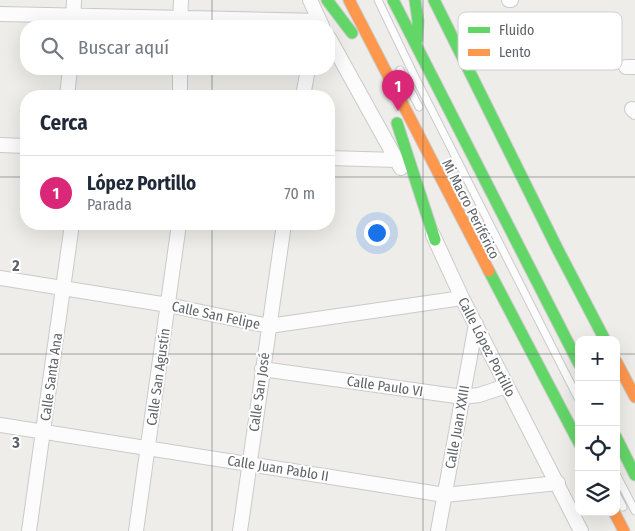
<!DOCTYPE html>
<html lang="es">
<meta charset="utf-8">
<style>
body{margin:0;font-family:"Fira Sans Condensed",sans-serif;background:#f2f2f3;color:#1f2937}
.controls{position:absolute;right:15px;bottom:15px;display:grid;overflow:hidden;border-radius:10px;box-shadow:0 5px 20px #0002}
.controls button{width:45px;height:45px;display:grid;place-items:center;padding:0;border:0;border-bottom:1px solid #e0e1e3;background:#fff;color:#1f2937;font:25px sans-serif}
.you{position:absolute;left:376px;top:232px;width:18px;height:18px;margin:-12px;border:4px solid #fff;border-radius:50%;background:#1a73e8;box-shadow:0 0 0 8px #1a73e833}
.badge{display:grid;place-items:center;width:32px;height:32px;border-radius:50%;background:#db2777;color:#fff;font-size:16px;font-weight:700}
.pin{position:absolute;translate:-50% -41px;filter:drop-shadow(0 1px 2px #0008)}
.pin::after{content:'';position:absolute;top:26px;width:18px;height:15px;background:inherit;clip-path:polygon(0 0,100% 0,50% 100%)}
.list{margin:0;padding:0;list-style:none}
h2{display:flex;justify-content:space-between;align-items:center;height:65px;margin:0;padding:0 20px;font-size:21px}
h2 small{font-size:16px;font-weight:400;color:#747a83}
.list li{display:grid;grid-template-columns:32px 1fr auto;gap:15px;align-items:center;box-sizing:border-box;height:75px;padding:0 20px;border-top:1px solid #e0e1e3}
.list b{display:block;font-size:19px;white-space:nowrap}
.list p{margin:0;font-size:16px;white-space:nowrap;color:#747a83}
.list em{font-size:16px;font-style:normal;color:#747a83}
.icon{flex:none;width:28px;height:28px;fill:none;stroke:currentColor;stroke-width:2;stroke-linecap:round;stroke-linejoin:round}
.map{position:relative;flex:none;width:635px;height:531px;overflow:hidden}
.search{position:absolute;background:#fff;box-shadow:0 5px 20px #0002;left:20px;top:20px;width:315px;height:55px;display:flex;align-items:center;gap:12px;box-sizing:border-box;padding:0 18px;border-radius:20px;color:#747a83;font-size:19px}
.panel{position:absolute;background:#fff;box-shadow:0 5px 20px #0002;left:20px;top:90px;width:315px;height:140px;border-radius:20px}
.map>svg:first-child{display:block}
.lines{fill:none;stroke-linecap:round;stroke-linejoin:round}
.lane-casing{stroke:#cacaca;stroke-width:9}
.street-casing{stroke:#cacaca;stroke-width:16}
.fast-casing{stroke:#cacbcb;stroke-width:13}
.slow-casing{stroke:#cacbcb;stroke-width:13}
.lane{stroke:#fcfcfc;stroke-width:7}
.street{stroke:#fcfcfc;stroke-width:14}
.fast{stroke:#63d668;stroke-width:11}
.slow{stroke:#ff974d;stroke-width:11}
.grid{fill:none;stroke:#5d6368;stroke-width:1;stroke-opacity:0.55}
.labels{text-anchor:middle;stroke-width:4;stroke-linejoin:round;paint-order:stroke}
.street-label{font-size:14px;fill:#5d6368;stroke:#fff}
.key{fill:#fff;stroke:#ced0d2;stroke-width:1}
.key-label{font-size:14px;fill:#5d6368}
.grid-label{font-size:16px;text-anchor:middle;font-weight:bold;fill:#5d6368;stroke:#fff;stroke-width:4;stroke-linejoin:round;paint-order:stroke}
</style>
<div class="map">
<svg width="635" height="531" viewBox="0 0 635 531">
<rect width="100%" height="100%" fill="#eeede9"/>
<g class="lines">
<defs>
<path id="lane" d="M378 0 414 75 579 400
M400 70 419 107
M616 474 635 511
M616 494 623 507"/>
<path id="street" d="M310 0 322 26
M509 0H511
M0 14 319 21 317 26
M73 26 74 0
M180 26 181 0
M329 38 401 168
M626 67H635
M67 96 70 69
M180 96V69
M303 96 308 69
M632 109 635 112
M0 145 26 146
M329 158 397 160
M433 235 462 298 581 531
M0 278 168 305 269 326 462 298
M262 369 463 397 479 395 506 386
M0 425 445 495 558 483
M29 531 72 224
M136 531 179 224
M240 531 284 224
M438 531 476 324"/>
<path id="fast" d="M327 0 352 33
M393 0 579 364
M415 0 418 21 417 40
M434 0 558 250 605 340
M397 123 435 240
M489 271 579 443
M616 437 635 475"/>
<path id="slow" d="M349 0 489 271
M616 361 635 397
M614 512 624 531"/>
</defs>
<use href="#lane" class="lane-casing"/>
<use href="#street" class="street-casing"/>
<use href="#fast" class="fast-casing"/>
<use href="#slow" class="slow-casing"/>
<use href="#lane" class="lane"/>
<use href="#street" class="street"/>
<use href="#fast" class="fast"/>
<use href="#slow" class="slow"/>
</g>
<path class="grid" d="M212 0V26M423 0V531M212 69V96M0 177H26M329 177H635M212 224V531M0 354H579M616 354H635"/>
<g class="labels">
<g class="street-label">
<text transform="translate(471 209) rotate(63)" y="5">Mi Macro Periférico</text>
<text transform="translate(216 315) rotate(12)" y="5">Calle San Felipe</text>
<text transform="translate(487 347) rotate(63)" y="5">Calle López Portillo</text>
<text transform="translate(51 377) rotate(-82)" y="5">Calle Santa Ana</text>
<text transform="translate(158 377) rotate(-82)" y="5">Calle San Agustín</text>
<text transform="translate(385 386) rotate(8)" y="5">Calle Paulo VI</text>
<text transform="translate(259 392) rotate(-82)" y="5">Calle San José</text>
<text transform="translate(457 427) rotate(-80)" y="5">Calle Juan XXIII</text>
<text transform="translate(278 468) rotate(9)" y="5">Calle Juan Pablo II</text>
</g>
</g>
<rect x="458" y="12" width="164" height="58" rx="8" class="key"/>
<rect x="468" y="27" width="22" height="6" fill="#63d668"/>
<rect x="468" y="49" width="22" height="7" fill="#ff974d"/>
<g class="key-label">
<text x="499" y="35">Fluido</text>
<text x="499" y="57">Lento</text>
</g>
<g class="grid-label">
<text x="16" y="271">2</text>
<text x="16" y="448">3</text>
</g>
</svg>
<div class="controls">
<button>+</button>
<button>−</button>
<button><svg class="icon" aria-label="locate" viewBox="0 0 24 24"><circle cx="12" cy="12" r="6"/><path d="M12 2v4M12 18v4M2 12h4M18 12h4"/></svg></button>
<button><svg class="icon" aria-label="layers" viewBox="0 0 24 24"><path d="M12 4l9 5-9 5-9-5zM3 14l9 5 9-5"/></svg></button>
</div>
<div class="you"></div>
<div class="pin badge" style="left:398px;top:111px">1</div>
<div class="search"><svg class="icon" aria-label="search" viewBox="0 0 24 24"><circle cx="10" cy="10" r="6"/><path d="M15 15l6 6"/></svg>Buscar aquí</div>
<section class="panel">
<h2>Cerca<small></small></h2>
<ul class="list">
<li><span class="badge">1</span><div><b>López Portillo</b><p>Parada</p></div><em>70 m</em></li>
</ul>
</section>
</div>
